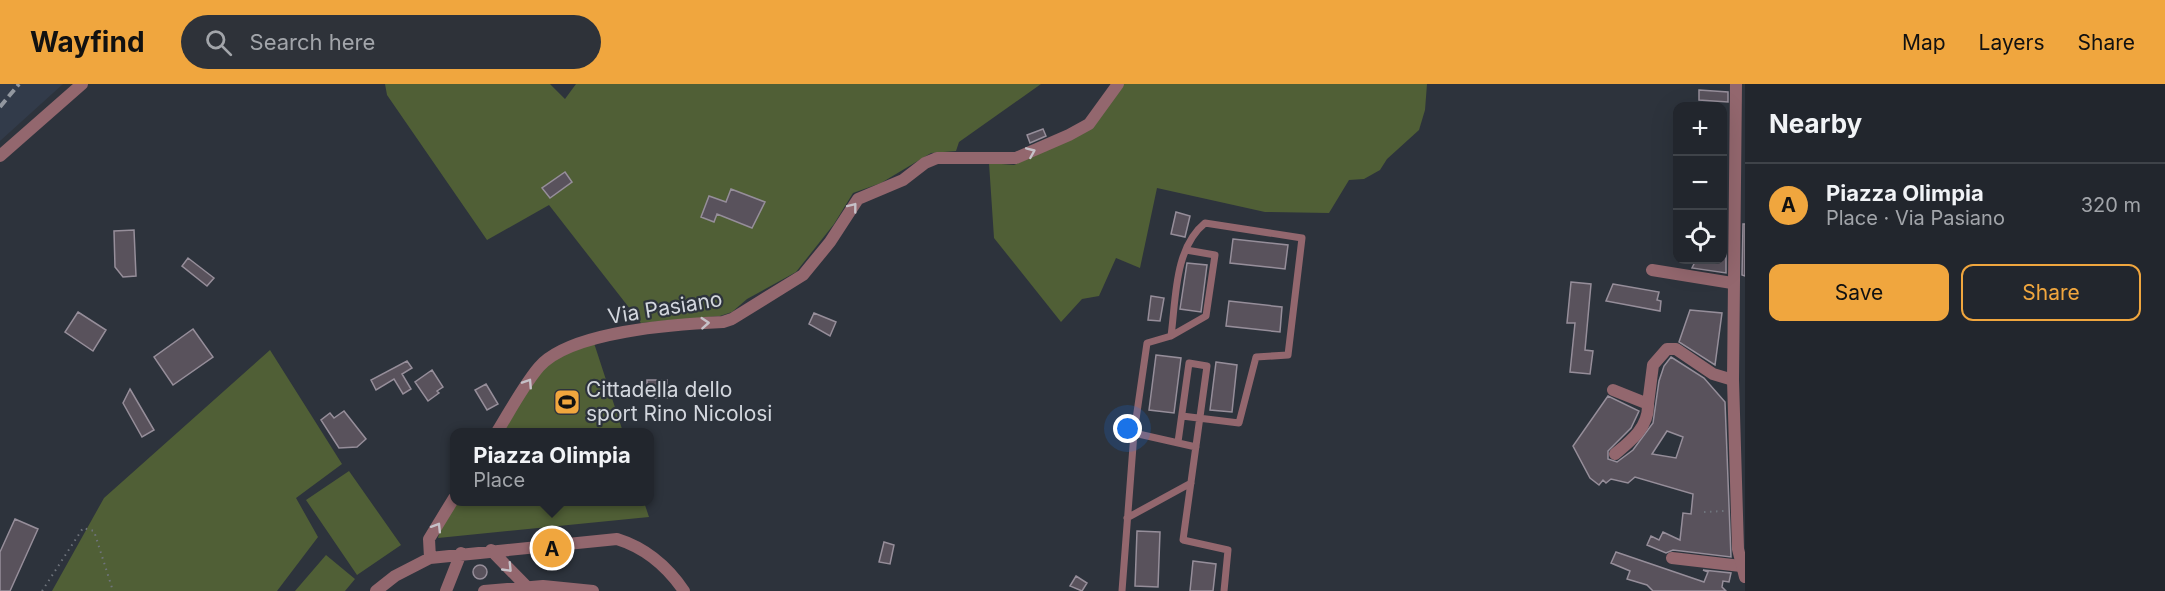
<!DOCTYPE html>
<meta charset="utf-8">
<style>
body{margin:0;font-family:Inter,sans-serif;background:#2e3239;color:#f1f3f6}
.controls{position:absolute;right:18px;top:18px;display:grid;overflow:hidden;border-radius:12px;box-shadow:0 6px 24px #0002}
.controls button{width:54px;height:54px;display:grid;place-items:center;padding:0;border:0;border-bottom:2px solid #3f4349;background:#22262d;color:#f1f3f6;font:30px sans-serif}
.you{position:absolute;left:1128px;top:345px;width:21px;height:21px;margin:-15px;border:4px solid #fff;border-radius:50%;background:#1a73e8;box-shadow:0 0 0 9px #1a73e833}
.badge{display:grid;place-items:center;width:39px;height:39px;border-radius:50%;background:#f0a63e;color:#111;font-size:20px;font-weight:700}
.pin{position:absolute;translate:-50% -50%;border:3px solid #fff;box-shadow:0 2px 6px #0006}
.popup{position:absolute;left:450px;top:344px;width:204px;height:78px;box-sizing:border-box;display:grid;place-content:center;border-radius:12px;background:#22262d;filter:drop-shadow(0 2px 4px #0005);font-size:20px;white-space:nowrap;color:#a2a5aa}
.popup b{font-size:22px;color:#f1f3f6}
.popup::after{content:'';position:absolute;left:50%;top:100%;margin-left:-12px;border:12px solid transparent;border-top-color:#22262d}
.list{margin:0;padding:0;list-style:none}
h2{display:flex;justify-content:space-between;align-items:center;height:78px;margin:0;padding:0 24px;font-size:26px}
h2 small{font-size:20px;font-weight:400;color:#a2a5aa}
.list li{display:grid;grid-template-columns:39px 1fr auto;gap:18px;align-items:center;box-sizing:border-box;height:84px;padding:0 24px;border-top:2px solid #3f4349}
.list b{display:block;font-size:22px;white-space:nowrap}
.list p{margin:0;font-size:20px;white-space:nowrap;color:#a2a5aa}
.list em{font-size:20px;font-style:normal;color:#a2a5aa}
.actions{display:flex;gap:12px;padding:18px 24px}
.actions a{flex:1;padding:14px 0;border:2px solid #f0a63e;border-radius:12px;text-align:center;font-size:21px;color:#f0a63e}
.actions .main{background:#f0a63e;color:#111}
.icon{flex:none;width:33px;height:33px;fill:none;stroke:currentColor;stroke-width:2;stroke-linecap:round;stroke-linejoin:round}
.map{position:relative;flex:none;width:1745px;height:507px;overflow:hidden}
header{display:flex;align-items:center;gap:36px;box-sizing:border-box;height:84px;padding:0 30px;background:#f0a63e;color:#111}
header strong{font-size:28px}
nav{display:flex;gap:33px;margin-inline-start:auto;font-size:21px}
.search{width:420px;height:54px;background:#2e3239;display:flex;align-items:center;gap:15px;box-sizing:border-box;padding:0 21px;border-radius:33px;color:#a2a5aa;font-size:22px}
main{display:flex}
aside{flex:1;background:#22262d}
.map>svg:first-child{display:block}
.built{fill:#323b4a}
.green{fill:#505f36}
.building{fill:#59525c;stroke:#968e9a;stroke-width:1.5;fill-rule:evenodd}
.lines{fill:none;stroke-linecap:round;stroke-linejoin:round}
.path{stroke:#6f747c;stroke-width:2;stroke-dasharray:1.5 4.5;stroke-linecap:butt}
.service{stroke:#93676e;stroke-width:7}
.minor{stroke:#93676e;stroke-width:12}
.tertiary{stroke:#93676e;stroke-width:12}
.rail{stroke:#92979f;stroke-width:4;stroke-dasharray:9 4.5;stroke-linecap:butt}
.oneway{stroke:#c6c1c8}
.labels{text-anchor:middle;stroke-width:4.5;stroke-linejoin:round;paint-order:stroke}
.street-label{font-size:21px;fill:#d3d7de;stroke:#2d333c}
.poi-label{font-size:21px;fill:#d3d7de;stroke:#2d333c;text-anchor:start}
</style>
<header>
<strong>Wayfind</strong>
<div class="search"><svg class="icon" aria-label="search" viewBox="0 0 24 24"><circle cx="10" cy="10" r="6"/><path d="M15 15l6 6"/></svg>Search here</div>
<nav><a>Map</a><a>Layers</a><a>Share</a></nav>
</header>
<main>
<div class="map">
<svg width="1745" height="507" viewBox="0 0 1745 507">
<rect width="100%" height="100%" fill="#2d333c"/>
<path class="built" d="M0 0H63L0 57Z"/>
<path class="green" d="M385 0H550L565 15 576 0H1041L959 58 956 67 931 69 881 99 853 109 834 140 796 188 747 215 732 228 720 232 641 239 549 121 487 156 387 11Z
M1121 0H1427L1425 26 1419 46 1387 75 1380 86 1364 95 1349 96 1329 129 1265 128 1157 104 1140 184 1116 174 1099 212 1082 215 1061 238 994 154 989 79 1014 81 1071 55Z
M594 259 623 348H500L544 282 554 274Z
M270 266 342 380 296 414 318 453 277 507H52L104 414Z
M349 387 401 461 357 491 306 416Z
M457 418H644L649 433 438 454 442 439Z
M326 471 355 495 345 507H295Z"/>
<path class="building" d="M1699 6 1728 8V18L1699 16Z
M1043 45 1046 52 1030 59 1027 51Z
M565 88 572 98 550 114 542 104Z
M731 105 765 118 752 144 717 130 714 138 701 133 709 112 726 118Z
M1176 128 1190 132 1185 153 1171 150Z
M1722 139 1726 140V189L1692 184 1696 176H1722Z
M1743 140H1745V192L1742 191Z
M134 146 136 192 123 193 115 183 114 147Z
M1233 155 1288 161 1285 185 1230 179Z
M188 174 214 194 207 202 182 182Z
M1187 179 1207 181 1201 228 1180 225Z
M1571 198 1591 200 1585 266 1593 267 1590 290 1570 288 1575 239H1567Z
M1613 200 1659 208 1657 216 1661 217 1660 227 1606 217Z
M1151 212 1164 214 1160 237 1148 236Z
M1229 217 1282 223 1280 248 1226 242Z
M1690 226 1722 229 1715 281 1679 258Z
M78 228 106 246 93 267 65 248Z
M814 229 836 238 830 252 809 240Z
M193 245 213 273 173 301 154 273Z
M1156 271 1181 274 1174 329 1149 326Z
M1671 273 1704 294 1725 318 1731 473 1673 466 1666 469 1647 461 1651 452 1659 456 1663 448 1680 456 1683 429 1691 430 1693 410 1635 393 1628 399 1611 395 1606 399 1603 396 1599 401 1590 394 1573 362 1608 312 1639 327 1631 344 1608 367V375L1617 378 1633 366 1653 339 1659 297 1664 282ZM1667 347 1683 353 1676 374 1652 370Z
M407 277 412 284 402 290 411 305 403 310 394 295 376 306 371 296Z
M1216 278 1237 281 1232 328 1210 326Z
M432 286 443 303 437 307 439 309 428 317 415 298Z
M647 296H667V314H655V309H647Z
M486 300 498 320 487 326 475 306Z
M130 305 154 346 142 353 123 319Z
M344 327 366 355 357 363 339 364 321 336 330 329 334 334Z
M15 435 38 445 10 507H0V468Z
M1137 447 1160 448 1158 503 1135 502Z
M884 458 894 461 890 480 879 478Z
M1616 468 1704 498 1708 488 1703 486 1731 489 1729 498 1723 497 1722 503 1726 507H1653L1647 501 1627 495 1630 487 1611 479Z
M1193 477 1216 480 1213 507H1190Z
M473 488a7 7 0 1 1 14 0a7 7 0 1 1-14 0Z
M1076 492 1087 499 1082 507 1070 502Z"/>
<g class="lines">
<path class="path" d="M1704 428 1724 427
M42 507 83 444 94 447 113 507"/>
<path class="service" d="M1171 252 1206 232 1215 171 1186 166
M1134 349 1196 363
M1178 358 1189 279 1207 282 1183 456 1228 466 1224 507
M1127 434 1191 399
M1122 507 1134 349 1147 259 1171 252C1176 216 1174 164 1205 139L1302 154 1288 271 1256 273 1239 339 1182 332"/>
<path class="minor" d="M1652 186 1732 199
M1613 306 1648 320 1653 281 1667 265H1676L1713 290 1733 296
M497 348C510 327 523 302 539 283 570 247 677 240 723 238L732 235 803 191 830 158 858 115 903 96 925 79 937 74H1016L1069 51 1089 40 1118 0
M1615 370C1631 357 1649 343 1648 320
M491 466 526 502
M430 474 429 455 454 414
M1672 474 1741 482
M376 507 395 492 430 474 617 455C646 464 667 482 684 507
M446 507 461 469
M484 507 543 502 593 507"/>
<path class="tertiary" d="M1736 0 1733 296 1738 465 1745 493
M0 72 82 0"/>
<path class="rail" d="M0 23 19 0"/>
</g>
<defs><path id="oneway-chevron" d="M-2-3.5L2.5 0L-2 3.5" fill="none" stroke-width="1.6" stroke-linecap="round" stroke-linejoin="round" transform="scale(1.5)"/></defs>
<g class="oneway">
<use href="#oneway-chevron" transform="translate(1031 68) rotate(-23)"/>
<use href="#oneway-chevron" transform="translate(853 123) rotate(-52)"/>
<use href="#oneway-chevron" transform="translate(705 239) rotate(-4)"/>
<use href="#oneway-chevron" transform="translate(528 299) rotate(-57)"/>
<use href="#oneway-chevron" transform="translate(437 443) rotate(-58)"/>
<use href="#oneway-chevron" transform="translate(508 484) rotate(46)"/>
</g>
<defs>
<symbol id="stadium-square" viewBox="-11 -11 22 22"><rect x="-9" y="-9" width="18" height="18" rx="4" fill="#f0a63e" stroke="#2d333c"/><path d="M0-5a6.5 5 0 1 0 0 10a6.5 5 0 1 0 0-10ZM-3.5-1.8h7v3.6h-7Z" fill="#111"/></symbol>
</defs>
<g fill-rule="evenodd">
<use href="#stadium-square" x="552" y="303" width="30" height="30"/>
</g>
<g class="labels">
<g class="street-label">
<text transform="translate(665 224) rotate(-9)" y="7">Via Pasiano</text>
</g>
<g class="poi-label">
<text x="586" y="313">Cittadella dello<tspan x="586" dy="24">sport Rino Nicolosi</tspan></text>
</g>
</g>
</svg>
<div class="controls">
<button>+</button>
<button>−</button>
<button><svg class="icon" aria-label="locate" viewBox="0 0 24 24"><circle cx="12" cy="12" r="6"/><path d="M12 2v4M12 18v4M2 12h4M18 12h4"/></svg></button>
</div>
<div class="you"></div>
<div class="pin badge" style="left:552px;top:464px">A</div>
<div class="popup"><b>Piazza Olimpia</b>Place</div>
</div>
<aside>
<h2>Nearby<small></small></h2>
<ul class="list">
<li><span class="badge">A</span><div><b>Piazza Olimpia</b><p>Place · Via Pasiano</p></div><em>320 m</em></li>
</ul>
<div class="actions"><a class="main">Save</a><a>Share</a></div>
</aside>
</main>
